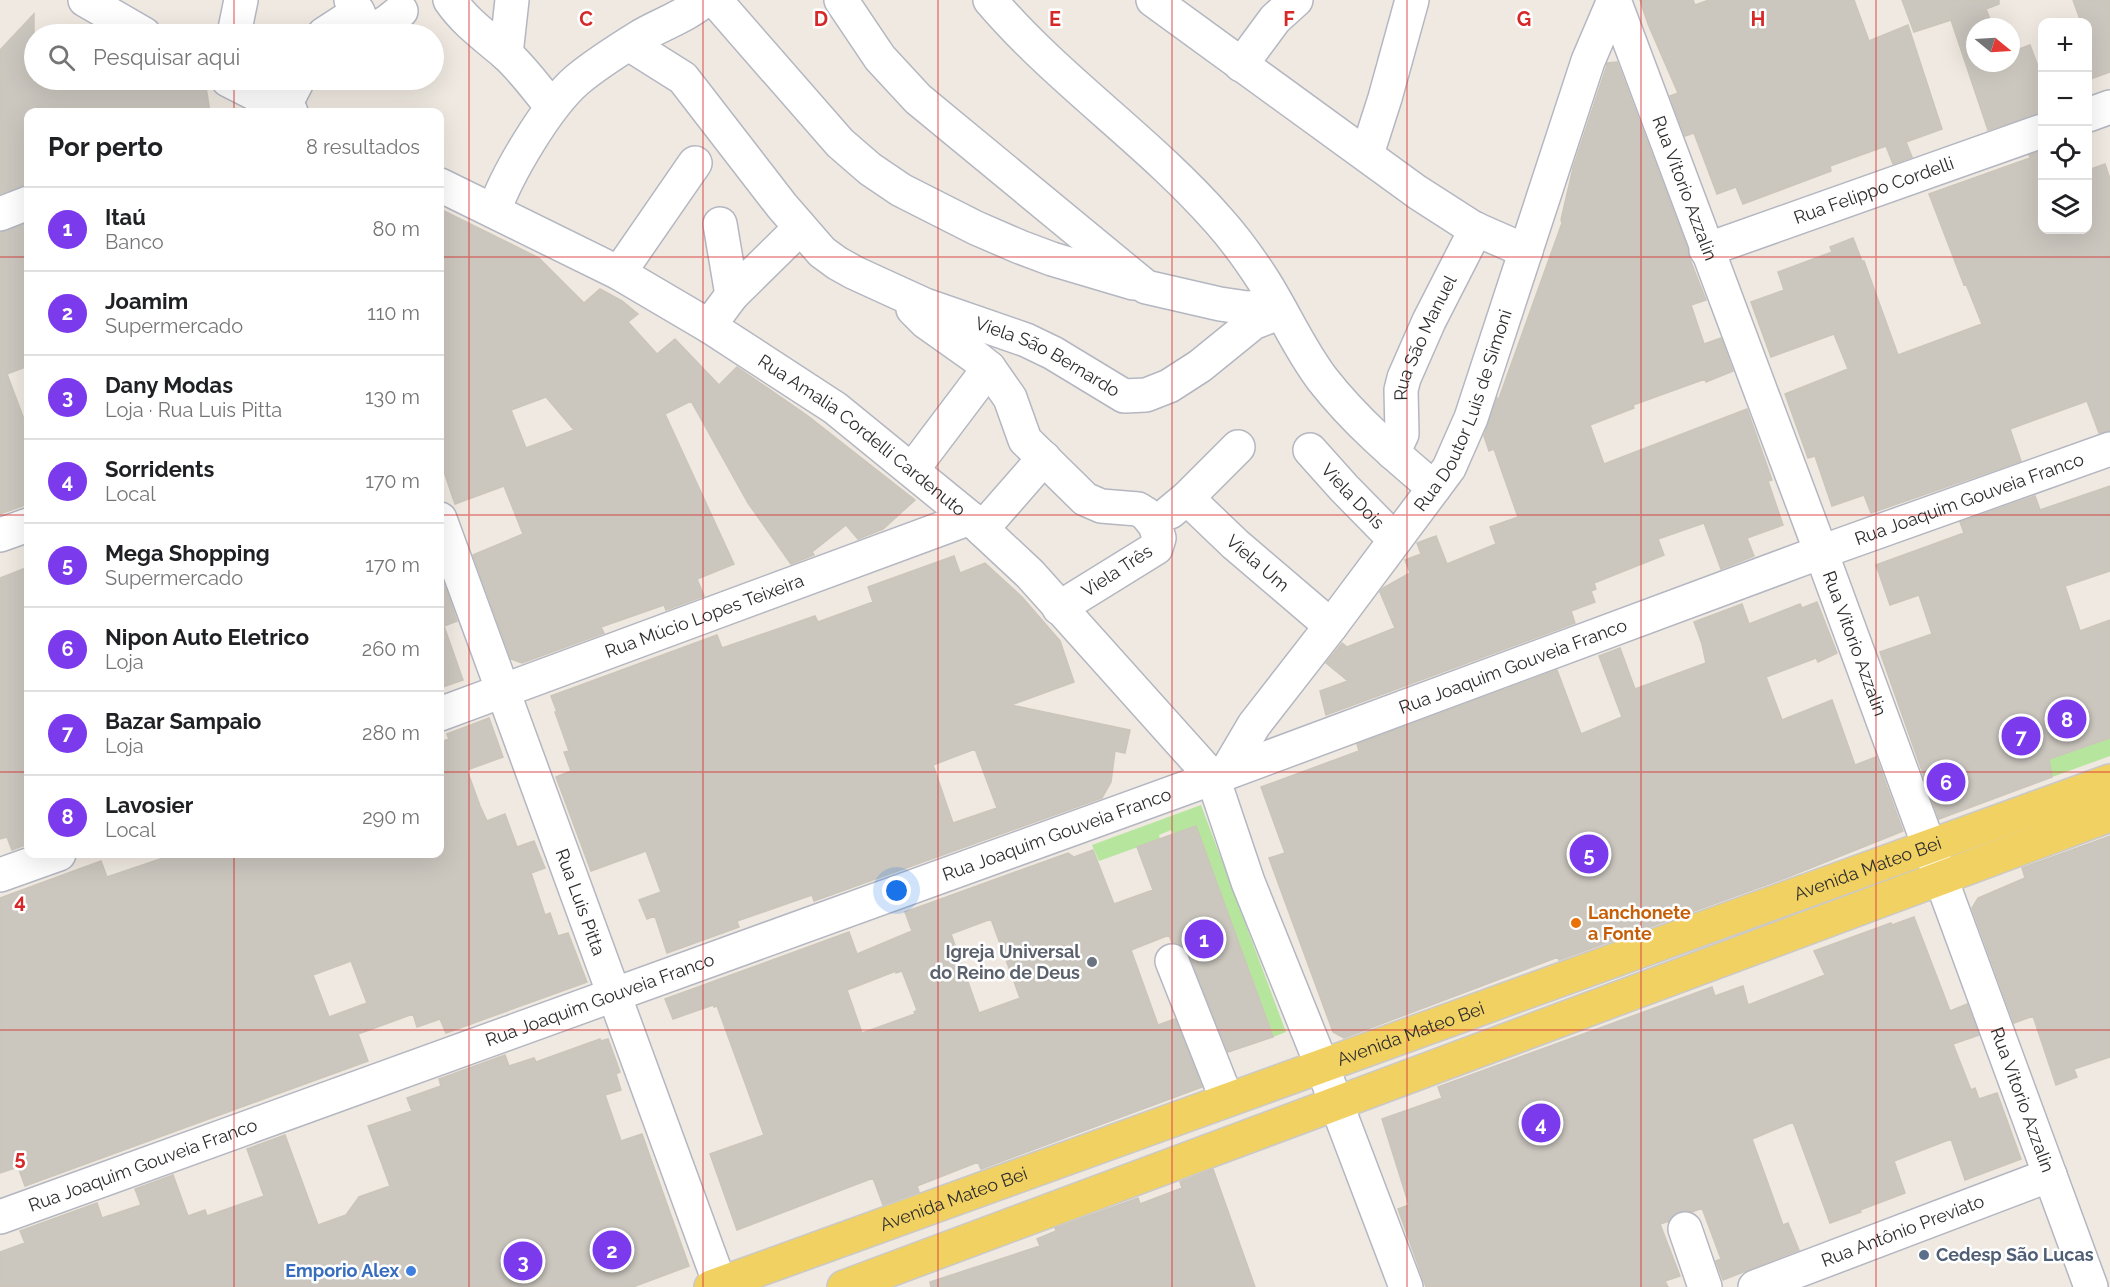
<!DOCTYPE html>
<html lang="pt">
<meta charset="utf-8">
<style>
body{margin:0;font-family:Raleway,sans-serif;background:#f6f6f6;color:#202124}
.controls{position:absolute;right:18px;top:18px;display:grid;overflow:hidden;border-radius:12px;box-shadow:0 6px 24px #0002}
.controls button{width:54px;height:54px;display:grid;place-items:center;padding:0;border:0;border-bottom:2px solid #e0e0e0;background:#fff;color:#202124;font:30px sans-serif}
.compass{position:absolute;left:1966px;top:18px;width:54px;height:54px;border-radius:50%;background:#fff;box-shadow:0 6px 24px #0002;rotate:108deg}
.you{position:absolute;left:897px;top:891px;width:21px;height:21px;margin:-15px;border:4px solid #fff;border-radius:50%;background:#1a73e8;box-shadow:0 0 0 9px #1a73e833}
.badge{display:grid;place-items:center;width:39px;height:39px;border-radius:50%;background:#7c3aed;color:#fff;font-size:20px;font-weight:700}
.pin{position:absolute;translate:-50% -50%;border:3px solid #fff;box-shadow:0 2px 6px #0006}
.list{margin:0;padding:0;list-style:none}
h2{display:flex;justify-content:space-between;align-items:center;height:78px;margin:0;padding:0 24px;font-size:26px}
h2 small{font-size:20px;font-weight:400;color:#757577}
.list li{display:grid;grid-template-columns:39px 1fr auto;gap:18px;align-items:center;box-sizing:border-box;height:84px;padding:0 24px;border-top:2px solid #e0e0e0}
.list b{display:block;font-size:22px;white-space:nowrap}
.list p{margin:0;font-size:20px;white-space:nowrap;color:#757577}
.list em{font-size:20px;font-style:normal;color:#757577}
.icon{flex:none;width:33px;height:33px;fill:none;stroke:currentColor;stroke-width:2;stroke-linecap:round;stroke-linejoin:round}
.map{position:relative;flex:none;width:2110px;height:1287px;overflow:hidden}
.search{position:absolute;background:#fff;box-shadow:0 6px 24px #0002;left:24px;top:24px;width:420px;height:66px;display:flex;align-items:center;gap:15px;box-sizing:border-box;padding:0 21px;border-radius:33px;color:#757577;font-size:22px}
.panel{position:absolute;background:#fff;box-shadow:0 6px 24px #0002;left:24px;top:108px;width:420px;height:750px;border-radius:12px}
.map>svg:first-child{display:block}
.green{fill:#b6e59e}
.building{fill:#cbc7bf;stroke:#cbc5ba;stroke-width:1.5;fill-rule:evenodd}
.lines{fill:none;stroke-linecap:round;stroke-linejoin:round}
.minor-casing{stroke:#b4b7c1;stroke-width:36}
.major-casing{stroke:#c9c9c9;stroke-width:36}
.minor{stroke:#fff;stroke-width:33}
.major{stroke:#f2d163;stroke-width:33}
.grid{fill:none;stroke:#d62828;stroke-width:1.5;stroke-opacity:0.55}
.food-dot{fill:#e8710a;stroke:#fff;stroke-width:2}
.worship-dot{fill:#6b7280;stroke:#fff;stroke-width:2}
.service-dot{fill:#5c6f8a;stroke:#fff;stroke-width:2}
.shop-dot{fill:#3f7fe0;stroke:#fff;stroke-width:2}
.labels{text-anchor:middle;stroke-width:5;stroke-linejoin:round;paint-order:stroke}
.street-label{font-size:18px;fill:#2e2e2e;stroke:#fff}
.food-label{font-size:18px;font-weight:bold;fill:#c56008;stroke:#fff;text-anchor:start}
.worship-label{font-size:18px;font-weight:bold;fill:#5b616d;stroke:#fff;text-anchor:end}
.service-label{font-size:18px;font-weight:bold;fill:#4e5e75;stroke:#fff;text-anchor:start}
.shop-label{font-size:18px;font-weight:bold;fill:#366cbe;stroke:#fff;text-anchor:end}
.grid-label{font-size:20px;text-anchor:middle;font-weight:bold;fill:#d62828;stroke:#fff;stroke-width:5;stroke-linejoin:round;paint-order:stroke}
</style>
<div class="map">
<svg width="2110" height="1287" viewBox="0 0 2110 1287">
<rect width="100%" height="100%" fill="#efe9e1"/>
<path class="green" d="M2110 738V756L2052 777 2046 760Z
M1201 805 1286 1032 1273 1037 1196 826 1173 834 1171 830 1159 835 1160 839 1099 861 1092 845Z"/>
<path class="building" d="M1640 0H1693L1695 5 1709 0H1854L1869 41 1908 25 1942 129 1906 142 1912 157 1893 164 1886 146 1830 166 1831 171 1743 204 1736 187 1717 194 1694 133 1685 136 1670 96 1678 93 1648 24Z
M1902 0H1999V4L1986 9 1993 27H1975V63H2011V52L2030 45 2043 80V113L1988 130 1951 20 1914 32Z
M2073 0H2110V72L2088 80V22H2081Z
M34 14V80H192L206 87 210 112H28V185L0 194V50Z
M1617 62 1688 250 1689 257 1706 300 1691 305 1704 344 1721 338 1733 371 1706 382 1705 379 1633 405 1634 408 1590 425 1604 464 1747 409 1772 480 1768 481 1783 525 1747 538 1754 556 1721 569 1704 523 1658 539 1664 555 1594 583 1596 589 1591 591 1595 602 1571 611 1575 623 1326 715 1320 691 1348 681 1326 663 1342 643 1347 647 1395 628 1380 592 1383 588 1410 573 1405 560 1421 554 1417 543 1436 536 1447 564 1496 544 1490 527 1518 517 1494 449 1489 451 1484 436 1497 398 1498 401 1562 223 1561 220 1573 168 1606 68 1607 63Z
M2043 151V230H2088V170L2105 164 2110 179V431L2099 433 2087 401 2010 429 2021 461 1871 513 1864 495 1832 506 1815 456 1808 458 1785 394 1848 369 1834 334 1771 357 1751 302 1784 290 1778 272 1832 252 1830 247 1853 238 1862 261H1864L1898 355 1982 324 1966 284 1964 285 1929 194 2030 158 2029 155Z
M440 209 539 258 584 303 600 289 622 301 638 314 628 322 657 354 675 339 719 385 737 367 808 416 915 500 883 529 858 539 846 525 812 552 814 555 791 564 748 503 691 401 665 414 734 564 697 579 704 596 666 610 664 605 601 627 604 633 522 663 511 659 473 555 523 534 504 486 455 504 440 460ZM546 397 574 430 526 448 511 410Z
M28 223V366L7 374 28 430V504L0 514V232Z
M2110 486V571L2065 586 2080 631 2110 620V738L2049 759 2052 777 1939 819 1880 652 1932 634 1919 595 1890 605 1876 565 1964 533 1960 522 2035 496 2040 510Z
M954 556 960 573 985 563 1022 597 1060 641 1074 682 1011 705 1130 730 1125 753 1115 751 1111 782 1102 798 814 901 812 895 737 921 739 927 667 953 655 916 647 919 639 900 661 892 646 851 591 871 556 777 571 771 564 752 569 751 555 712H557L551 696 717 635 722 648 815 616 818 622 873 602 868 587ZM975 749 997 808 953 823 933 765Z
M28 567V844L12 850 7 837 0 839V578Z
M440 572 457 621 444 626 463 680 440 688Z
M1817 602 1837 653 1818 662 1816 658 1766 677 1782 720 1832 700 1855 765 1876 757 1903 831 1788 877 1559 960 1558 957 1344 1038 1333 1032 1269 858 1285 853 1261 787 1359 751 1357 744 1557 670 1581 734 1622 717 1599 656 1620 648 1635 689 1706 663 1702 644 1694 622 1742 604 1749 624 1800 604 1802 608Z
M489 718 503 757 467 770 480 806 487 821 505 814 517 847 534 841 545 868 531 873 545 915 550 913 558 936 568 933 587 982 446 1033 440 1019 417 1027 413 1014 358 1034 368 1061 25 1186 18 1167 0 1173V898L101 861 107 877 175 854H440V742L449 739 447 734ZM351 961 367 1003 329 1017 313 975Z
M1196 826 1273 1037 1228 1052 1189 954 1183 946 1172 943 1169 935 1131 950 1158 1025 1175 1019 1202 1087 981 1169 978 1162 917 1186 919 1192 883 1205 873 1178 737 1230 710 1154 764 1135 717 1006 714 1007 713 1005 673 1019 665 999 849 932 857 954 912 931 905 912 1068 853 1074 857 1093 850 1114 904 1153 890 1137 847ZM991 919 1020 998 979 1013 951 934ZM896 971V973L902 971 917 1010 914 1012 915 1014 862 1033 847 990Z
M2110 836V1057L2074 1069 2077 1077 2056 1085 2033 1016 2014 1023 1972 908 1978 898 2025 878 2022 868Z
M1914 917 1950 1011 1967 1004 1979 1035 1953 1044 1971 1090 1975 1088 1979 1099 1997 1093 2021 1159 1965 1180 1951 1139 1894 1161 1905 1193 1860 1210 1861 1212 1830 1223 1793 1122 1752 1139 1783 1225 1788 1223 1799 1250 1723 1280 1716 1261 1721 1259 1702 1208 1692 1212H1678L1669 1221 1660 1224 1680 1276 1665 1281 1668 1287H1426L1398 1209 1409 1205 1382 1119 1442 1098 1438 1087 1712 987 1715 996 1743 986 1748 1005 1825 975 1814 951 1891 923 1892 925Z
M600 1039 601 1041 608 1039 620 1072 616 1074 621 1090 605 1095 621 1141 642 1134 689 1266 633 1287H0V1252L25 1243 20 1231 97 1203 102 1218 141 1205 135 1189 173 1175 188 1216 205 1210 207 1216 264 1196 247 1149 285 1135 318 1225 346 1215 359 1197 390 1186 368 1126 412 1111 407 1098 441 1086 439 1079 505 1055 509 1066 534 1058 536 1062Z
M1213 1169 1255 1287H931L930 1282 1040 1246 1037 1239 1056 1231 1055 1228 1138 1198 1140 1204 1182 1188 1180 1182Z"/>
<g class="lines">
<defs>
<g id="minor">
<path d="M85 0 144 34"/>
<path d="M351 0 365 26C378 33 391 18 401 11"/>
<path d="M450 0C465 22 485 36 505 53 522 68 537 89 552 107"/>
<path d="M715 0 840 143 870 169 901 190 976 228 1020 247 1052 259 1133 283"/>
<path d="M841 0 880 58 918 99 1146 287 1220 304 1247 308 1278 306"/>
<path d="M990 0C1059 81 1149 141 1219 221 1236 240 1251 261 1265 283 1285 315 1300 350 1323 380 1355 421 1395 455 1434 488"/>
<path d="M1153 0 1417 192 1473 228 1526 251"/>
<path id="s1" d="M1614 0 1821 552 2091 1287"/>
<path d="M234 34 241 0"/>
<path d="M324 34 358 12"/>
<path id="s2" d="M629 44 683 78 782 206 822 252 837 263 855 273 925 305 1026 340 1053 353 1124 396 1146 395 1169 386 1200 366 1253 323 1281 312"/>
<path d="M506 54 512 0"/>
<path d="M1241 65 1275 19 1296 0"/>
<path d="M228 80 291 112"/>
<path d="M273 112 283 109 298 80"/>
<path d="M2088 115 2110 107"/>
<path d="M1367 154 1385 98 1412 0"/>
<path id="s3" d="M440 185 619 273 709 326 835 408 970 518 1030 574 1213 778 1248 882 1322 1066 1406 1287"/>
<path d="M494 211C507 174 547 106 577 80 596 64 620 49 641 36 662 24 686 16 705 0"/>
<path d="M0 214 28 203"/>
<path d="M720 224 732 295"/>
<path id="s4" d="M1706 250 2042 131"/>
<path d="M619 273 695 163"/>
<path d="M913 309 926 322 974 356 989 368 1010 398 1025 440 1085 499 1101 506 1138 509 1146 514 1155 525 1159 538 1156 548 1059 608"/>
<path d="M709 326 732 295 800 228"/>
<path id="s5" d="M1310 450 1344 488 1395 540"/>
<path id="s6" d="M1393 453 1402 434 1401 390 1404 378 1429 321 1476 229"/>
<path d="M912 470 989 368"/>
<path id="s7" d="M1187 498 1235 544 1331 626"/>
<path d="M1170 512 1187 498 1238 447"/>
<path id="s8" d="M440 519 721 1287"/>
<path d="M982 529 1044 458"/>
<path d="M0 535 28 525"/>
<path id="s9" d="M440 714 970 518"/>
<path id="s10" d="M1225 774 1254 725 1331 626 1449 468 1471 418 1588 61 1614 0"/>
<path d="M0 875 59 854"/>
<path d="M1172 961 1227 1100"/>
<path id="s11" d="M0 1217 1213 778 1821 552 2110 449"/>
<path d="M1685 1229 1705 1287"/>
<path id="s12" d="M1755 1287 2050 1175"/>
</g>
<g id="major">
<path id="s13" d="M711 1287 2110 781"/>
<path d="M844 1287 2110 815"/>
</g>
</defs>
<use href="#minor" class="minor-casing"/>
<use href="#major" class="major-casing"/>
<use href="#minor" class="minor"/>
<use href="#major" class="major"/>
</g>
<path class="grid" d="M234 0V34M469 0V1287M703 0V1287M938 0V1287M1172 0V1287M1407 0V1287M1641 0V1287M1876 0V1287M234 80V112M0 257H28M440 257H2110M0 515H28M440 515H2110M0 772H28M440 772H2110M234 854V1287M0 1030H2110"/>
<circle class="food-dot" cx="1576" cy="923" r="6"/>
<circle class="worship-dot" cx="1092" cy="962" r="6"/>
<circle class="service-dot" cx="1924" cy="1255" r="6"/>
<circle class="shop-dot" cx="411" cy="1271" r="6"/>
<g class="labels">
<g class="street-label">
<text dy="6" stroke="none"><textPath href="#s1" startOffset="201">Rua Vitorio Azzalin</textPath></text>
<text dy="6" stroke="none"><textPath href="#s4" startOffset="178">Rua Felippo Cordelli</textPath></text>
<text dy="6" stroke="none"><textPath href="#s6" startOffset="122">Rua São Manuel</textPath></text>
<text dy="6" stroke="none"><textPath href="#s2" startOffset="536">Viela São Bernardo</textPath></text>
<text dy="6" stroke="none"><textPath href="#s10" startOffset="438">Rua Doutor Luis de Simoni</textPath></text>
<text dy="6" stroke="none"><textPath href="#s3" startOffset="492">Rua Amalia Cordelli Cardenuto</textPath></text>
<text dy="6" stroke="none"><textPath href="#s5" startOffset="63">Viela Dois</textPath></text>
<text dy="6" stroke="none"><textPath href="#s11" startOffset="2096">Rua Joaquim Gouveia Franco</textPath></text>
<text dy="6" stroke="none"><textPath href="#s7" startOffset="96">Viela Um</textPath></text>
<text transform="translate(1117 571) rotate(-33)" y="6">Viela Três</text>
<text dy="6" stroke="none"><textPath href="#s9" startOffset="282">Rua Múcio Lopes Teixeira</textPath></text>
<text dy="6" stroke="none"><textPath href="#s1" startOffset="687">Rua Vitorio Azzalin</textPath></text>
<text dy="6" stroke="none"><textPath href="#s11" startOffset="1610">Rua Joaquim Gouveia Franco</textPath></text>
<text dy="6" stroke="none"><textPath href="#s11" startOffset="1124">Rua Joaquim Gouveia Franco</textPath></text>
<text dy="6" stroke="none"><textPath href="#s13" startOffset="1230">Avenida Mateo Bei</textPath></text>
<text dy="6" stroke="none"><textPath href="#s8" startOffset="408">Rua Luis Pitta</textPath></text>
<text dy="6" stroke="none"><textPath href="#s11" startOffset="638">Rua Joaquim Gouveia Franco</textPath></text>
<text dy="6" stroke="none"><textPath href="#s13" startOffset="744">Avenida Mateo Bei</textPath></text>
<text dy="6" stroke="none"><textPath href="#s1" startOffset="1173">Rua Vitorio Azzalin</textPath></text>
<text dy="6" stroke="none"><textPath href="#s11" startOffset="152">Rua Joaquim Gouveia Franco</textPath></text>
<text dy="6" stroke="none"><textPath href="#s13" startOffset="258">Avenida Mateo Bei</textPath></text>
<text dy="6" stroke="none"><textPath href="#s12" startOffset="158">Rua Antônio Previato</textPath></text>
</g>
<g class="food-label">
<text x="1588" y="919">Lanchonete<tspan x="1588" dy="21">a Fonte</tspan></text>
</g>
<g class="worship-label">
<text x="1080" y="958">Igreja Universal<tspan x="1080" dy="21">do Reino de Deus</tspan></text>
</g>
<g class="service-label">
<text x="1936" y="1261">Cedesp São Lucas</text>
</g>
<g class="shop-label">
<text x="399" y="1277">Emporio Alex</text>
</g>
</g>
<g class="grid-label">
<text x="586" y="26">C</text>
<text x="821" y="26">D</text>
<text x="1055" y="26">E</text>
<text x="1289" y="26">F</text>
<text x="1524" y="26">G</text>
<text x="1758" y="26">H</text>
<text x="20" y="908">4</text>
<text x="20" y="1165">5</text>
</g>
</svg>
<div class="controls">
<button>+</button>
<button>−</button>
<button><svg class="icon" aria-label="locate" viewBox="0 0 24 24"><circle cx="12" cy="12" r="6"/><path d="M12 2v4M12 18v4M2 12h4M18 12h4"/></svg></button>
<button><svg class="icon" aria-label="layers" viewBox="0 0 24 24"><path d="M12 4l9 5-9 5-9-5zM3 14l9 5 9-5"/></svg></button>
</div>
<svg class="compass" viewBox="-18 -18 36 36"><path d="M0-13l5 13h-10z" fill="#e53935"/><path d="M0 13l5-13h-10z" fill="#757577"/></svg>
<div class="you"></div>
<div class="pin badge" style="left:1204px;top:939px">1</div>
<div class="pin badge" style="left:612px;top:1250px">2</div>
<div class="pin badge" style="left:523px;top:1261px">3</div>
<div class="pin badge" style="left:1541px;top:1123px">4</div>
<div class="pin badge" style="left:1589px;top:854px">5</div>
<div class="pin badge" style="left:1946px;top:782px">6</div>
<div class="pin badge" style="left:2021px;top:736px">7</div>
<div class="pin badge" style="left:2067px;top:719px">8</div>
<div class="search"><svg class="icon" aria-label="search" viewBox="0 0 24 24"><circle cx="10" cy="10" r="6"/><path d="M15 15l6 6"/></svg>Pesquisar aqui</div>
<section class="panel">
<h2>Por perto<small>8 resultados</small></h2>
<ul class="list">
<li><span class="badge">1</span><div><b>Itaú</b><p>Banco</p></div><em>80 m</em></li>
<li><span class="badge">2</span><div><b>Joamim</b><p>Supermercado</p></div><em>110 m</em></li>
<li><span class="badge">3</span><div><b>Dany Modas</b><p>Loja · Rua Luis Pitta</p></div><em>130 m</em></li>
<li><span class="badge">4</span><div><b>Sorridents</b><p>Local</p></div><em>170 m</em></li>
<li><span class="badge">5</span><div><b>Mega Shopping</b><p>Supermercado</p></div><em>170 m</em></li>
<li><span class="badge">6</span><div><b>Nipon Auto Eletrico</b><p>Loja</p></div><em>260 m</em></li>
<li><span class="badge">7</span><div><b>Bazar Sampaio</b><p>Loja</p></div><em>280 m</em></li>
<li><span class="badge">8</span><div><b>Lavosier</b><p>Local</p></div><em>290 m</em></li>
</ul>
</section>
</div>
